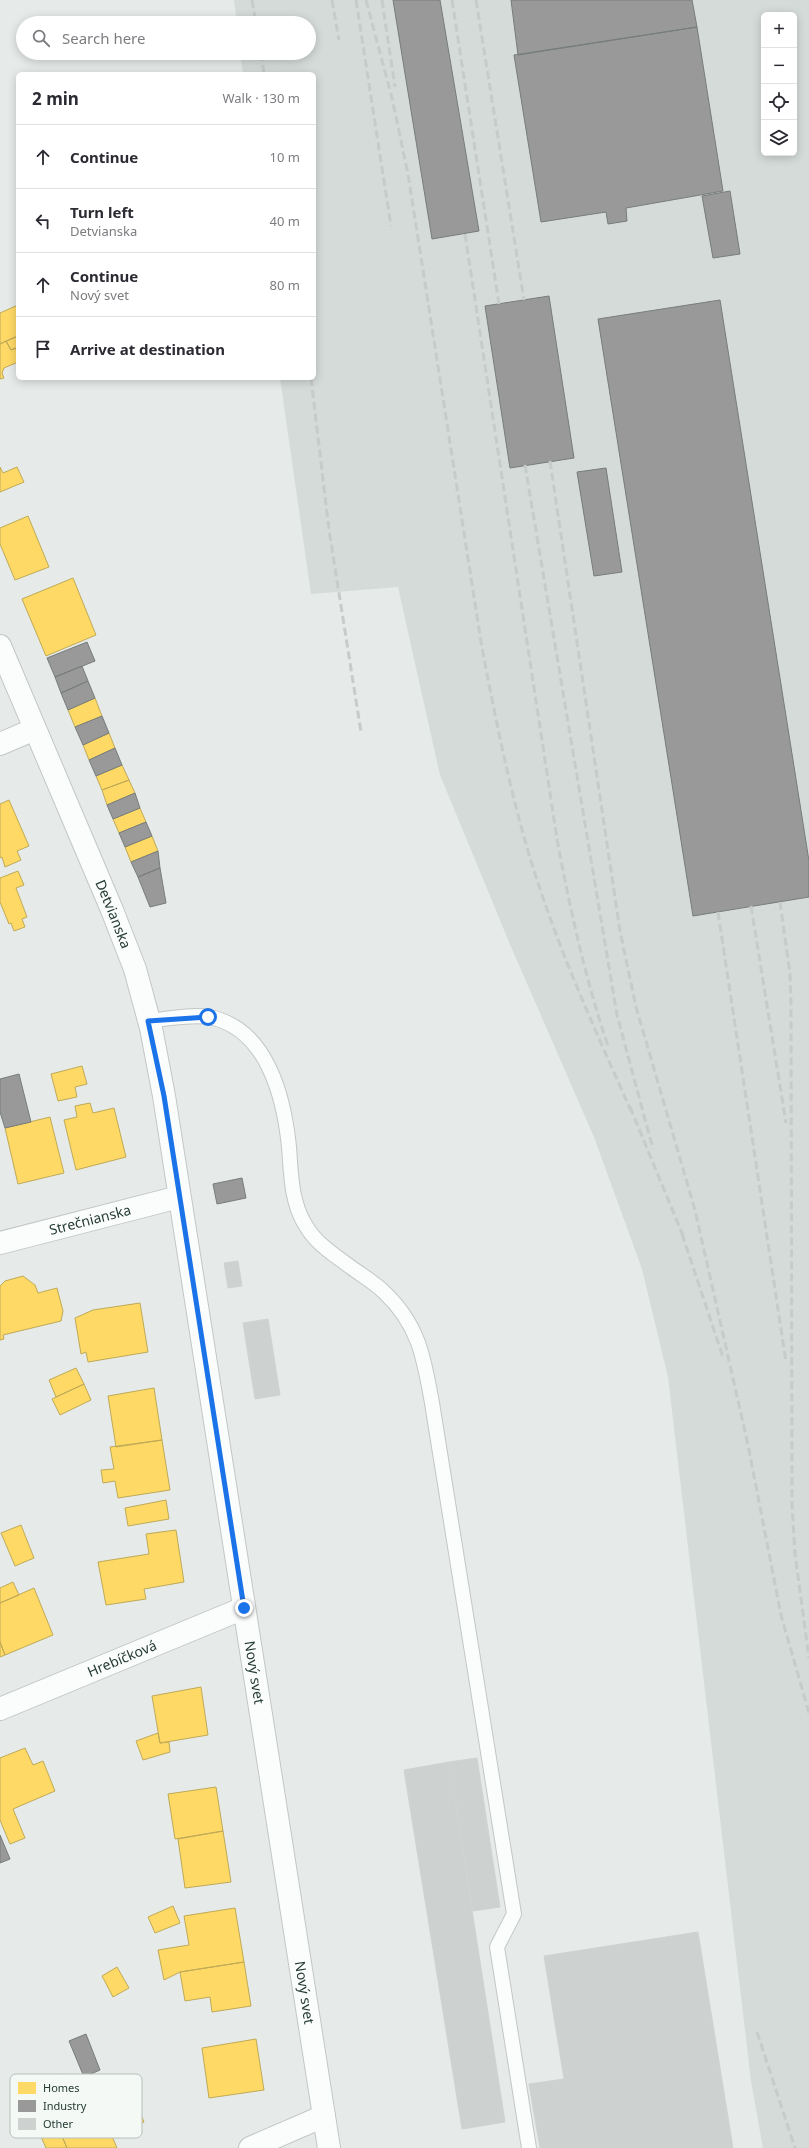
<!DOCTYPE html>
<meta charset="utf-8">
<style>
body{margin:0;font-family:"Noto Sans",sans-serif;background:#f2f2f3;color:#2b2b33}
.controls{position:absolute;right:12px;top:12px;display:grid;overflow:hidden;border-radius:6px;box-shadow:0 2px 10px #0003}
.controls button{width:36px;height:36px;display:grid;place-items:center;padding:0;border:0;border-bottom:1px solid #e1e1e2;background:#fff;color:#2b2b33;font:20px sans-serif}
.stop{position:absolute;width:12px;height:12px;margin:-9px;border:3px solid #1a73e8;border-radius:50%;background:#fff}
.stop.end{background:#1a73e8;border-color:#fff;box-shadow:0 1px 4px #0008}
.list{margin:0;padding:0;list-style:none}
h2{display:flex;justify-content:space-between;align-items:center;height:52px;margin:0;padding:0 16px;font-size:17px}
h2 small{font-size:13px;font-weight:400;color:#7c7c81}
.list li{display:grid;grid-template-columns:26px 1fr auto;gap:12px;align-items:center;box-sizing:border-box;height:64px;padding:0 16px;border-top:1px solid #e1e1e2}
.list b{display:block;font-size:15px;white-space:nowrap}
.list p{margin:0;font-size:13px;white-space:nowrap;color:#7c7c81}
.list em{font-size:13px;font-style:normal;color:#7c7c81}
.icon{flex:none;width:22px;height:22px;fill:none;stroke:currentColor;stroke-width:2;stroke-linecap:round;stroke-linejoin:round}
.map{position:relative;flex:none;width:809px;height:2148px;overflow:hidden}
.search{position:absolute;background:#fff;box-shadow:0 2px 10px #0003;left:16px;top:16px;width:300px;height:44px;display:flex;align-items:center;gap:10px;box-sizing:border-box;padding:0 14px;border-radius:22px;color:#7c7c81;font-size:15px}
.panel{position:absolute;background:#fff;box-shadow:0 2px 10px #0003;left:16px;top:72px;width:300px;height:308px;border-radius:6px}
.map>svg:first-child{display:block}
.built{fill:#d4dbd8;fill-rule:evenodd}
.homes{fill:#ffd966;stroke:#beaa57}
.industry{fill:#999;stroke:#767d7b}
.building{fill:#cdd1cf;stroke:#cfd3d1}
.lines{fill:none;stroke-linecap:round;stroke-linejoin:round}
.service-casing{stroke:#c3c7c5;stroke-width:16}
.minor-casing{stroke:#c3c7c5;stroke-width:24}
.service{stroke:#fbfcfc;stroke-width:14}
.minor{stroke:#fbfcfc;stroke-width:22}
.rail{stroke:#c7cbca;stroke-width:3;stroke-dasharray:8 4;stroke-linecap:butt}
.route{stroke:#1a73e8;stroke-width:5}
.labels{text-anchor:middle;stroke-width:4;stroke-linejoin:round;paint-order:stroke}
.street-label{font-size:14px;fill:#253c35;stroke:#f4f9f6}
.key{fill:#f4f9f6;stroke:#b6c0bc;stroke-width:1}
.key-label{font-size:11px;fill:#253c35}
</style>
<div class="map">
<svg width="809" height="2148" viewBox="0 0 809 2148">
<rect width="100%" height="100%" fill="#e6eae8"/>
<path class="built" d="M234 0H809V2148H763L751 2081 668 1377 642 1269 594 1137 512 949 440 775 398 587 311 594 280 378H314V74H243L240 53H309V23H237ZM764 15H794V153H764Z"/>
<path class="homes" d="M18 305V336L0 344V313Z
M18 336V353L16 348 11 350 6 341Z
M6 341 11 350 16 348 18 362 4 368 2 373 4 378 0 379V344Z
M0 467 3 473 17 467 24 482 0 492Z
M28 516 49 567 15 580 0 544V528Z
M73 578 96 635 46 656 22 599Z
M95 698 102 716 75 727 68 710Z
M109 733 115 748 89 760 83 745Z
M122 765 129 780 102 790 96 776Z
M129 780 135 793 107 805 102 790Z
M9 800 29 846 17 851 21 860 5 867 2 857 0 858V804Z
M140 808 146 822 119 833 113 819Z
M152 836 158 851 131 862 125 847Z
M18 871 24 885 16 888 27 917 22 919 25 927 14 931 11 923 9 924 0 902V878Z
M82 1066 87 1084 75 1087 77 1097 58 1101 51 1074Z
M90 1103 93 1113 114 1108 126 1157 76 1170 64 1120 77 1117 75 1106Z
M50 1117 64 1173 18 1184 5 1128Z
M23 1276 35 1285 38 1293 57 1288 63 1311 61 1321 3 1335 4 1339 0 1340V1286L5 1281Z
M140 1303 148 1352 88 1362 86 1352 81 1354 75 1318 93 1310Z
M76 1368 84 1384 56 1397 49 1380Z
M84 1384 91 1400 60 1415 52 1399Z
M154 1388 162 1440 116 1447 108 1396Z
M162 1440 170 1490 118 1498 115 1481 103 1483 101 1470 114 1469 110 1447Z
M166 1500 169 1519 128 1526 125 1508Z
M21 1525 34 1558 15 1566 1 1533Z
M176 1530 184 1582 144 1589 146 1599 106 1605 98 1562 149 1554 146 1534Z
M13 1582 19 1595 0 1603V1588Z
M34 1588 53 1635 5 1655 0 1642V1603Z
M0 1642 5 1655 0 1657Z
M201 1687 208 1735 160 1743 152 1696Z
M158 1733 160 1743 169 1742 170 1752 143 1760 136 1741Z
M25 1748 33 1765 43 1761 55 1791 13 1809 25 1838 10 1844 0 1820V1758Z
M216 1787 223 1831 175 1839 168 1794Z
M223 1831 231 1882 185 1888 178 1839Z
M173 1906 180 1923 155 1933 148 1917Z
M235 1908 244 1962 180 1972 164 1980 158 1950 189 1945 184 1916Z
M244 1962 251 2006 212 2012 210 1997 185 2001 180 1972Z
M117 1967 129 1988 113 1997 102 1976Z
M256 2039 264 2090 209 2098 202 2048Z
M57 2074 72 2110 82 2106 86 2114 100 2108 117 2148H67L39 2081Z
M129 2086 144 2122 125 2130 110 2094Z
M51 2110 67 2148H46L33 2118Z"/>
<path class="industry" d="M393 0H440L479 231 432 239Z
M511 0H692L697 27 518 55Z
M697 27 723 191 626 208 627 221 608 224 606 212 541 222 514 55Z
M730 191 740 254 713 258 702 196Z
M549 296 574 458 510 468 485 306Z
M720 300 809 861V897L693 916 598 319Z
M606 468 622 572 594 576 577 472Z
M87 642 95 661 55 677 47 658Z
M82 666 88 681 61 693 55 677Z
M88 681 95 698 68 710 61 693Z
M102 716 109 733 83 745 75 727Z
M115 748 122 765 96 776 89 760Z
M135 793 140 808 113 819 107 805Z
M146 822 152 836 125 847 119 833Z
M158 851 160 868 138 877 131 862Z
M160 868 166 903 150 907 138 877Z
M19 1074 31 1122 5 1128 0 1112V1079Z
M242 1178 246 1198 217 1204 213 1184Z
M0 1835 10 1859 0 1863Z
M86 2034 100 2070 84 2077 69 2041Z"/>
<path class="building" d="M238 1261 242 1286 228 1288 224 1263Z
M268 1319 280 1395 255 1399 243 1323Z
M477 1758 500 1907 473 1911 449 1762Z
M449 1762 505 2122 462 2129 404 1770Z
M698 1932 733 2148H540L529 2084 564 2079 544 1956Z"/>
<g class="lines">
<defs>
<path id="service" d="M148 1021C167 1019 190 1014 209 1017 267 1028 284 1097 289 1147 291 1173 291 1203 306 1226 317 1245 336 1256 352 1268 363 1276 375 1283 384 1292 419 1325 424 1358 432 1403L514 1914 497 1947 529 2148"/>
<g id="minor">
<path id="s1" d="M0 646 112 910 135 969 151 1028 164 1096 329 2148"/>
<path d="M0 744 35 729"/>
<path id="s2" d="M0 1243 179 1197"/>
<path id="s3" d="M0 1709 244 1608"/>
<path d="M250 2148 324 2116"/>
</g>
</defs>
<use href="#service" class="service-casing"/>
<use href="#minor" class="minor-casing"/>
<use href="#service" class="service"/>
<use href="#minor" class="minor"/>
<path class="rail" d="M252 0 256 23
M332 0 339 40
M356 0 391 226
M366 0 392 98 408 174 482 648C499 737 517 827 548 912 572 980 602 1045 631 1111
M382 0 395 87
M452 0 499 304
M476 0 524 300
M261 53 264 74
M465 234 557 839C570 909 585 978 608 1046
M311 378 329 530 361 732
M550 461 620 931 636 1007 695 1210 748 1445 781 1615 809 1713
M525 465 617 1015 653 1149
M780 902 790 974 791 1003 792 1505 795 1554 809 1658
M751 906 786 1123
M718 912 786 1362
M630 1107 684 1238
M682 1234 723 1357
M757 2032 795 2148"/>
</g>
<g class="lines">
<path class="route" d="M208 1017 148 1021 164 1096 244 1608"/>
</g>
<g class="labels">
<g class="street-label">
<text dy="5" stroke="none"><textPath href="#s1" startOffset="291">Detvianska</textPath></text>
<text dy="5" stroke="none"><textPath href="#s2" startOffset="93">Strečnianska</textPath></text>
<text dy="5" stroke="none"><textPath href="#s3" startOffset="132">Hrebíčková</textPath></text>
<text dy="5" stroke="none"><textPath href="#s1" startOffset="1064">Nový svet</textPath></text>
<text dy="5" stroke="none"><textPath href="#s1" startOffset="1388">Nový svet</textPath></text>
</g>
</g>
<rect x="10" y="2074" width="132" height="64" rx="6" class="key"/>
<rect x="18" y="2082" width="18" height="12" fill="#ffd966"/>
<rect x="18" y="2100" width="18" height="12" fill="#999"/>
<rect x="18" y="2118" width="18" height="12" fill="#cdd1cf"/>
<g class="key-label">
<text x="43" y="2092">Homes</text>
<text x="43" y="2110">Industry</text>
<text x="43" y="2128">Other</text>
</g>
</svg>
<div class="controls">
<button>+</button>
<button>−</button>
<button><svg class="icon" aria-label="locate" viewBox="0 0 24 24"><circle cx="12" cy="12" r="6"/><path d="M12 2v4M12 18v4M2 12h4M18 12h4"/></svg></button>
<button><svg class="icon" aria-label="layers" viewBox="0 0 24 24"><path d="M12 4l9 5-9 5-9-5zM3 14l9 5 9-5"/></svg></button>
</div>
<div class="stop" style="left:208px;top:1017px"></div>
<div class="stop end" style="left:244px;top:1608px"></div>
<div class="search"><svg class="icon" aria-label="search" viewBox="0 0 24 24"><circle cx="10" cy="10" r="6"/><path d="M15 15l6 6"/></svg>Search here</div>
<section class="panel">
<h2>2 min<small>Walk · 130 m</small></h2>
<ul class="list">
<li><svg class="icon" aria-label="ahead" viewBox="0 0 24 24"><path d="M12 20V5M6 11l6-6 6 6"/></svg><div><b>Continue</b></div><em>10 m</em></li>
<li><svg class="icon" aria-label="left" viewBox="0 0 24 24"><path d="M17 20v-9H6M10 6l-5 5 5 5"/></svg><div><b>Turn left</b><p>Detvianska</p></div><em>40 m</em></li>
<li><svg class="icon" aria-label="ahead" viewBox="0 0 24 24"><path d="M12 20V5M6 11l6-6 6 6"/></svg><div><b>Continue</b><p>Nový svet</p></div><em>80 m</em></li>
<li><svg class="icon" aria-label="arrive" viewBox="0 0 24 24"><path d="M6 21V4h12l-3 4 3 4H6"/></svg><div><b>Arrive at destination</b></div></li>
</ul>
</section>
</div>
